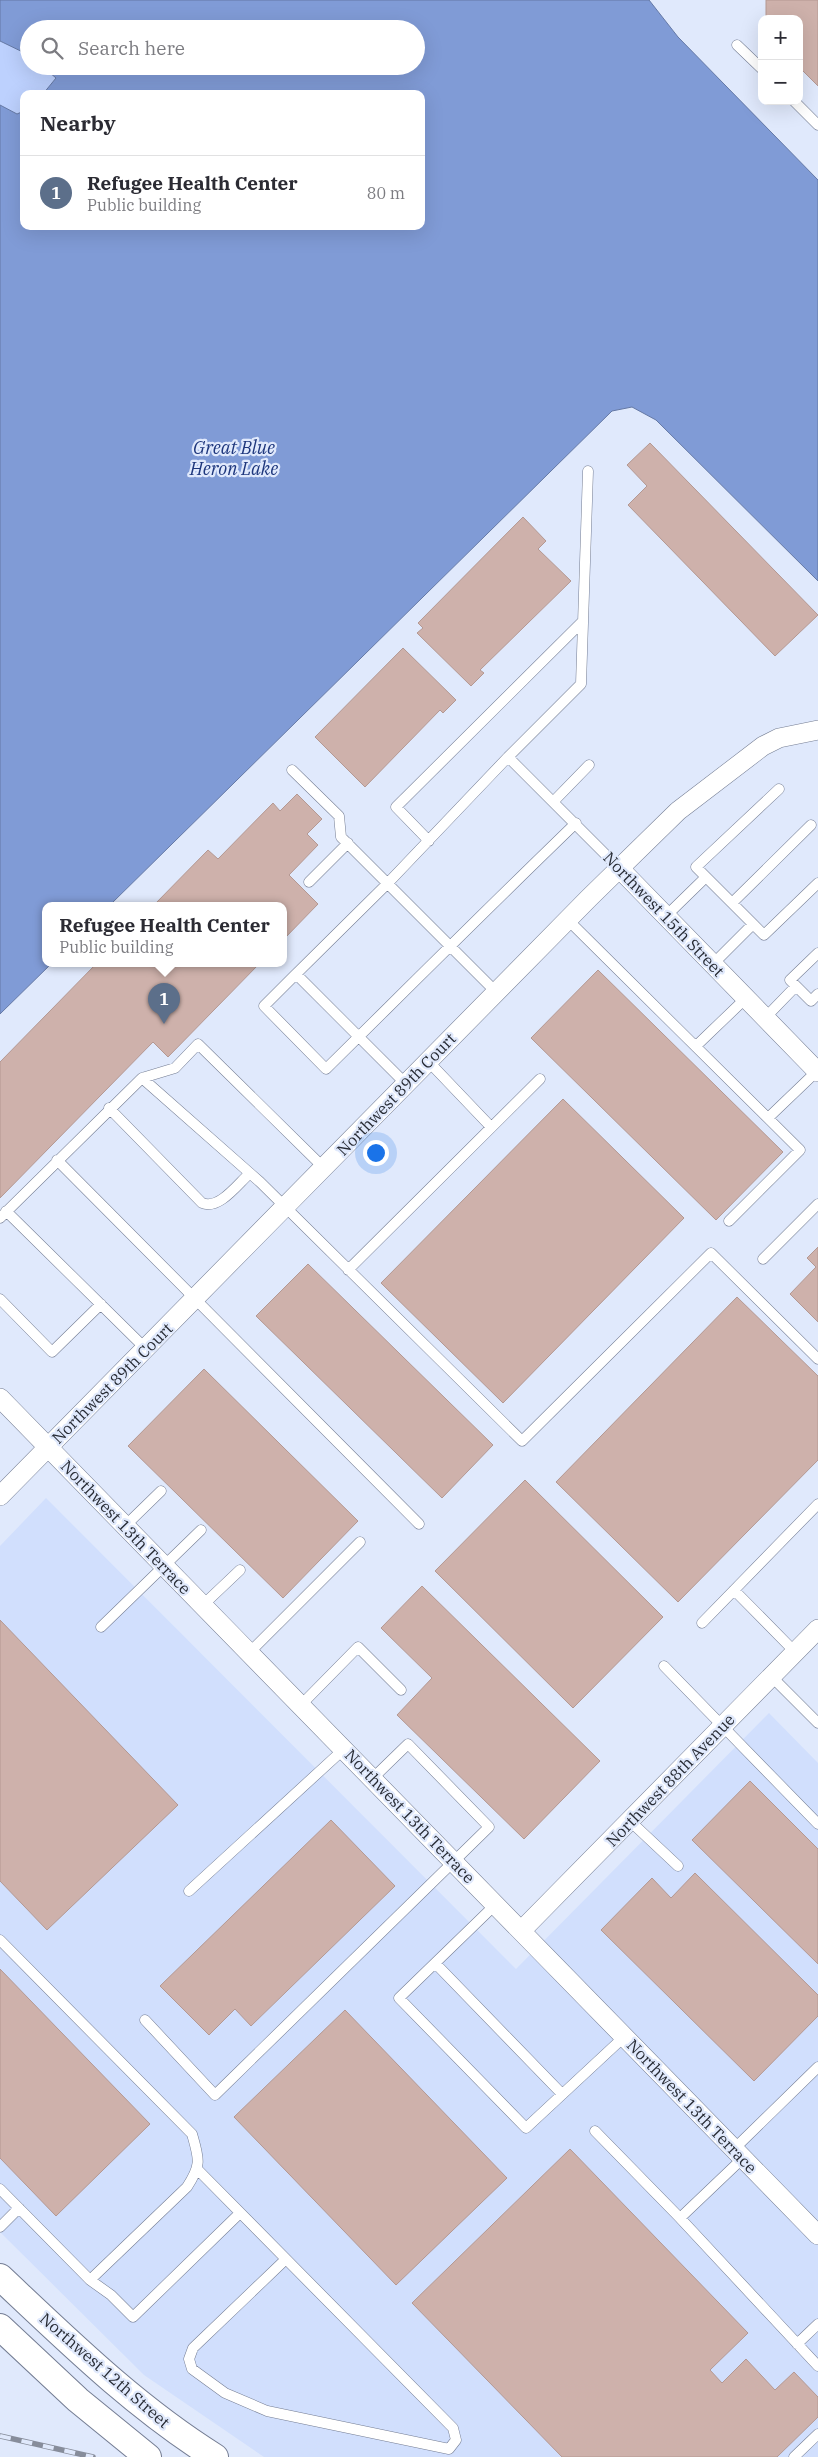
<!DOCTYPE html>
<meta charset="utf-8">
<style>
body{margin:0;font-family:"IBM Plex Serif",serif;background:#f2f2f3;color:#2b2b33}
.controls{position:absolute;right:15px;top:15px;display:grid;overflow:hidden;border-radius:10px;box-shadow:0 5px 20px #0002}
.controls button{width:45px;height:45px;display:grid;place-items:center;padding:0;border:0;border-bottom:1px solid #e1e1e2;background:#fff;color:#2b2b33;font:25px sans-serif}
.you{position:absolute;left:375px;top:1152px;width:18px;height:18px;margin:-12px;border:4px solid #fff;border-radius:50%;background:#1a73e8;box-shadow:0 0 0 8px #1a73e833}
.badge{display:grid;place-items:center;width:32px;height:32px;border-radius:50%;background:#b52812;color:#fff;font-size:16px;font-weight:700}
.pin{position:absolute;translate:-50% -41px;filter:drop-shadow(0 1px 2px #0008)}
.pin::after{content:'';position:absolute;top:26px;width:18px;height:15px;background:inherit;clip-path:polygon(0 0,100% 0,50% 100%)}
.popup{position:absolute;left:42px;top:902px;width:245px;height:65px;box-sizing:border-box;display:grid;place-content:center;border-radius:10px;background:#fff;filter:drop-shadow(0 1px 4px #0005);font-size:16px;white-space:nowrap;color:#7c7c81}
.popup b{font-size:19px;color:#2b2b33}
.popup::after{content:'';position:absolute;left:50%;top:100%;margin-left:-10px;border:10px solid transparent;border-top-color:#fff}
.list{margin:0;padding:0;list-style:none}
h2{display:flex;justify-content:space-between;align-items:center;height:65px;margin:0;padding:0 20px;font-size:21px}
h2 small{font-size:16px;font-weight:400;color:#7c7c81}
.list li{display:grid;grid-template-columns:32px 1fr auto;gap:15px;align-items:center;box-sizing:border-box;height:75px;padding:0 20px;border-top:1px solid #e1e1e2}
.list b{display:block;font-size:19px;white-space:nowrap}
.list p{margin:0;font-size:16px;white-space:nowrap;color:#7c7c81}
.list em{font-size:16px;font-style:normal;color:#7c7c81}
.icon{flex:none;width:28px;height:28px;fill:none;stroke:currentColor;stroke-width:2;stroke-linecap:round;stroke-linejoin:round}
.map{position:relative;flex:none;width:818px;height:2457px;overflow:hidden}
.search{position:absolute;background:#fff;box-shadow:0 5px 20px #0002;left:20px;top:20px;width:405px;height:55px;display:flex;align-items:center;gap:12px;box-sizing:border-box;padding:0 18px;border-radius:28px;color:#7c7c81;font-size:19px}
.panel{position:absolute;background:#fff;box-shadow:0 5px 20px #0002;left:20px;top:90px;width:405px;height:140px;border-radius:10px}
.map>svg:first-child{display:block}
.built{fill:#d1dffd}
.green{fill:#bdd1fe}
.water{fill:#809bd6;stroke:#6579a5}
.building{fill:#ceb1ab;stroke:#b49892}
.lines{fill:none;stroke-linecap:round;stroke-linejoin:round}
.service-casing{stroke:#747d93;stroke-width:11}
.minor-casing{stroke:#747d93;stroke-width:20}
.secondary-casing{stroke:#747d93;stroke-width:28}
.service{stroke:#fff;stroke-width:10}
.minor{stroke:#fff;stroke-width:19}
.secondary{stroke:#fff;stroke-width:26}
.rail-casing{stroke:#878d9b;stroke-width:5.5}
.rail{stroke:#e0e9fc;stroke-width:4;stroke-dasharray:11;stroke-linecap:butt}
.labels{text-anchor:middle;stroke-width:4.5;stroke-linejoin:round;paint-order:stroke}
.street-label{font-size:16px;fill:#272b34;stroke:#e0e9fc}
.water-label{font-size:18px;font-style:italic;fill:#1e377d;stroke:#e0e9fc}
</style>
<div class="map">
<svg width="818" height="2457" viewBox="0 0 818 2457">
<rect width="100%" height="100%" fill="#e0e9fc"/>
<path class="built" d="M46 1498 516 1969 769 1713 818 1763V2457H264L144 2375 0 2232V1546Z"/>
<path class="green" d="M0 41 29 55V66H42L56 78 43 94H24V111L17 114 0 105Z"/>
<path class="water" d="M0 0H649L678 37 818 180V581L656 420 632 407 612 411 110 905H45V963H52L0 1014V105L17 114 24 111V226H421V94H43L56 78 42 66H416V29H29V55L0 41Z"/>
<path class="building" d="M766 0H818V86L799 67V19H766Z
M650 443 818 615 775 656 628 505 647 486 627 465Z
M523 517 546 541 538 549 571 581 480 670 484 673 471 686 417 633 423 628 418 623Z
M403 648 456 700 443 713 440 710 365 787 315 737Z
M297 794 322 819 307 834 318 845 289 875 318 904 283 940V905H154L208 850 218 859 273 803 280 811Z
M97 963H260L168 1057 153 1042 0 1198V1062Z
M598 970 783 1152 716 1220 531 1038Z
M563 1099 684 1218 503 1403 381 1283Z
M818 1247V1322L790 1294 816 1267 807 1258Z
M308 1264 493 1445 442 1498 256 1316Z
M737 1297 818 1376V1460L678 1602 556 1482Z
M204 1369 358 1521 283 1598 128 1446Z
M525 1480 663 1617 573 1708 435 1571Z
M422 1586 600 1761 524 1839 397 1715 432 1678 381 1628Z
M0 1620 178 1805 47 1930 0 1881Z
M750 1781 818 1849V1964L692 1840Z
M331 1820 395 1886 251 2026 235 2009 209 2035 160 1986Z
M695 1873 818 1995V2016L754 2081 601 1930 652 1878 671 1898Z
M0 1969 150 2124 56 2216 0 2158Z
M345 2010 507 2178 396 2285 234 2117Z
M570 2149 748 2333 710 2370 722 2383 746 2359 775 2390 794 2372 818 2397V2417L777 2457H562L412 2303Z"/>
<g class="lines">
<defs>
<path id="service" d="M737 45 762 69
M794 101 818 125
M508 757 619 868
M292 770 339 816 341 837 496 992
M554 801 589 765
M429 841 396 807 583 621
M309 882 348 843
M732 903 811 825
M666 916 706 877
M568 920 800 1150 729 1221
M753 924 696 867 779 789
M713 964 753 924 764 935 818 883
M296 974 387 884 508 757 581 684 588 471
M796 986 790 980 818 953
M765 1018 796 986 811 1001 818 994
M696 1046 746 998
M428 1061 491 1127
M142 1078 175 1068 198 1044 324 1168
M406 1084 296 974 264 1006 326 1069C409 987 492 904 576 823
M109 1108 202 1203C219 1210 237 1185 249 1174
M768 1118 817 1071
M57 1160 419 1524
M6 1211 146 1349
M0 1218 142 1078 260 1182 522 1441 711 1253 818 1359
M763 1259 818 1204
M348 1270 540 1079
M0 1299 52 1352 101 1304
M125 1526 161 1491
M734 1590 795 1652
M203 1605 240 1570
M702 1623 818 1504
M101 1627 201 1530
M249 1653 360 1542
M664 1666 818 1824
M772 1677 818 1723
M301 1705 358 1647 401 1690
M630 1821 678 1866
M189 1891 344 1749
M496 1904 399 1998 526 2128 625 2036
M0 1940 192 2134C199 2159 202 2164 187 2187L90 2280 0 2189
M435 1963 562 2094
M145 2020 215 2095 489 1827 408 1744 373 1778
M595 2131 680 2218 743 2158
M734 2149 818 2067
M198 2170 453 2428 456 2440 449 2449 267 2411 225 2393 192 2369 189 2359 193 2348 286 2259
M680 2218 818 2366
M0 2227 19 2208
M90 2280 111 2295 133 2317 240 2213
M797 2344 818 2324
M794 2457 818 2434"/>
<path id="minor" d="M619 868 818 1072
M0 1398 818 2235
M0 1496 589 898 678 811 763 746 779 738 818 730
M522 1930 818 1629"/>
<path id="secondary" d="M0 2277C68 2341 135 2407 215 2457
M0 2327 78 2400 148 2457"/>
</defs>
<use href="#service" class="service-casing"/>
<use href="#minor" class="minor-casing"/>
<use href="#secondary" class="secondary-casing"/>
<use href="#service" class="service"/>
<use href="#minor" class="minor"/>
<use href="#secondary" class="secondary"/>
<defs>
<path id="rail" d="M0 2436 93 2457"/>
</defs>
<use href="#rail" class="rail-casing"/>
<use href="#rail" class="rail"/>
</g>
<g class="labels">
<g class="street-label">
<text transform="translate(664 914) rotate(46)" y="6">Northwest 15th Street</text>
<text transform="translate(396 1094) rotate(-46)" y="6">Northwest 89th Court</text>
<text transform="translate(112 1383) rotate(-45)" y="6">Northwest 89th Court</text>
<text transform="translate(126 1527) rotate(46)" y="6">Northwest 13th Terrace</text>
<text transform="translate(670 1780) rotate(-46)" y="6">Northwest 88th Avenue</text>
<text transform="translate(410 1816) rotate(46)" y="6">Northwest 13th Terrace</text>
<text transform="translate(692 2106) rotate(46)" y="6">Northwest 13th Terrace</text>
<text transform="translate(105 2370) rotate(41)" y="6">Northwest 12th Street</text>
</g>
<g class="water-label">
<text x="234" y="454">Great Blue<tspan x="234" dy="21">Heron Lake</tspan></text>
</g>
</g>
</svg>
<div class="controls">
<button>+</button>
<button>−</button>
</div>
<div class="you"></div>
<div class="pin badge" style="left:164px;top:1024px;background:#5c6f8a">1</div>
<div class="popup"><b>Refugee Health Center</b>Public building</div>
<div class="search"><svg class="icon" aria-label="search" viewBox="0 0 24 24"><circle cx="10" cy="10" r="6"/><path d="M15 15l6 6"/></svg>Search here</div>
<section class="panel">
<h2>Nearby<small></small></h2>
<ul class="list">
<li><span class="badge" style="background:#5c6f8a">1</span><div><b>Refugee Health Center</b><p>Public building</p></div><em>80 m</em></li>
</ul>
</section>
</div>
